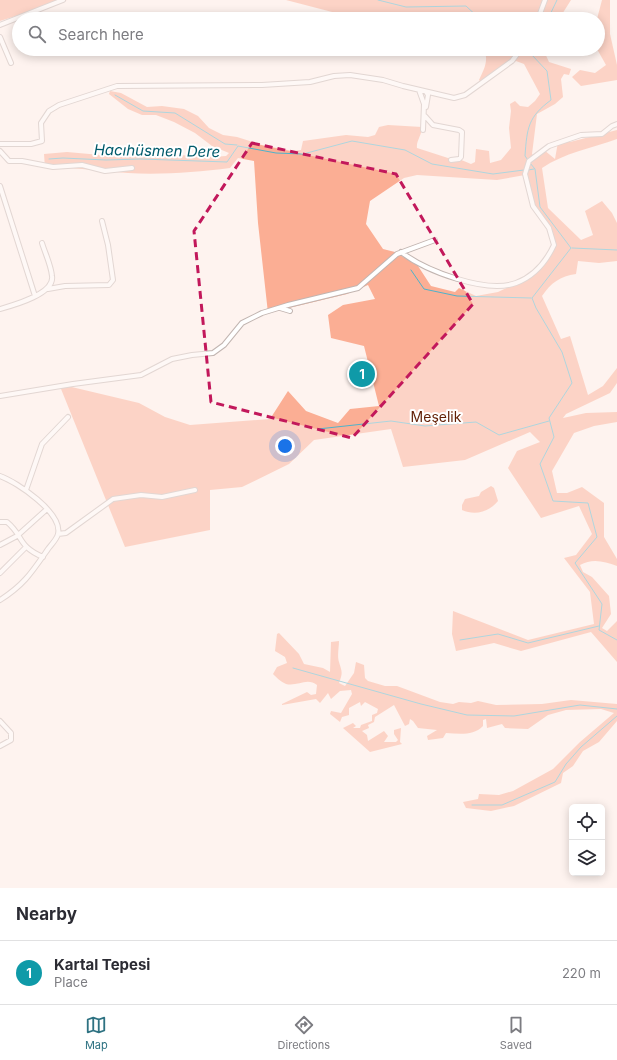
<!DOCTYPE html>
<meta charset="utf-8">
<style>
body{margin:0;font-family:Inter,sans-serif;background:#f2f2f3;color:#2b2b33}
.controls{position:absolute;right:12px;bottom:12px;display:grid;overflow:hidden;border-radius:6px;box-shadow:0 2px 10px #0003}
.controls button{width:36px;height:36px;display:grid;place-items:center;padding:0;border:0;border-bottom:1px solid #e1e1e2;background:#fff;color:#2b2b33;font:20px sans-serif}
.you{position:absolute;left:285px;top:446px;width:14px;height:14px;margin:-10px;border:3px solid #fff;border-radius:50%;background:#1a73e8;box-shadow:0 0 0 6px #1a73e833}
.badge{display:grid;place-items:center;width:26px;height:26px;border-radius:50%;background:#2e7282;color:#fff;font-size:13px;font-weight:700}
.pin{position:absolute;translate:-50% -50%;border:2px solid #fff;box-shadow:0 1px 4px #0006}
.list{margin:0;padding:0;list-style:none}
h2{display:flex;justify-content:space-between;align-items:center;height:52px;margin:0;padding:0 16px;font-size:17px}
h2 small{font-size:13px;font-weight:400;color:#7c7c81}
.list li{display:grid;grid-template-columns:26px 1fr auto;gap:12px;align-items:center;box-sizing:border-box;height:64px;padding:0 16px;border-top:1px solid #e1e1e2}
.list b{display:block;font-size:15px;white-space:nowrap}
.list p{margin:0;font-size:13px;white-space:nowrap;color:#7c7c81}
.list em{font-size:13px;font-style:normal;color:#7c7c81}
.icon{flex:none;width:22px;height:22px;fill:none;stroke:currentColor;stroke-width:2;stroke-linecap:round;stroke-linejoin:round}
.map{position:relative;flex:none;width:617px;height:888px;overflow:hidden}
.search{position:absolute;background:#fff;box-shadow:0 2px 10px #0003;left:12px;right:12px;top:12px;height:44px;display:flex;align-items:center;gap:10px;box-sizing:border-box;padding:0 14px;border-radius:22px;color:#7c7c81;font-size:15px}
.sheet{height:116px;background:#fff}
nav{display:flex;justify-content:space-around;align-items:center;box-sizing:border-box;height:56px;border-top:1px solid #e1e1e2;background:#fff;font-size:11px;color:#7c7c81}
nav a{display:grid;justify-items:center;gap:2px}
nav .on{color:#2e7282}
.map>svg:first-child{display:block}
.green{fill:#fbae94;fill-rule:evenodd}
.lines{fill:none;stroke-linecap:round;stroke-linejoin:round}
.stream{stroke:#4eb3cb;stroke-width:1}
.minor-casing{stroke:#c2b5b1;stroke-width:6}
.minor{stroke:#fff;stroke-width:4}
.marked{fill:none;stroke:#c2185b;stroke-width:3;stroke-dasharray:8 5;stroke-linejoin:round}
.labels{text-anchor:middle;stroke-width:4;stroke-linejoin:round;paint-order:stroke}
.park-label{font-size:14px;fill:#611e04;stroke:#fff}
.water-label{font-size:15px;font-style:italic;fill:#005a6b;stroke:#fff}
</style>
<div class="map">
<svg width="617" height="888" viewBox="0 0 617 888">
<rect width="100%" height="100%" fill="#fef3ef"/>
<path class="green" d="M0 0H67L0 21Z
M286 0H571L559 19H398L385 15 359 19Z
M602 0H610V34L617 65V80L581 86 572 77 580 70 595 73 606 65 597 49V19Z
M484 49H543L549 62 571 69 569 75 564 74 561 79 563 97 555 104 537 114 532 154 535 157 544 150 555 159 558 142H570L617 130V139C592 148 564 153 542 168L548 208 581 240 593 235 585 211 602 201 612 213 617 223V261L599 263 578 261 576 274C560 276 551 283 542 296L561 339 570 336 588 395 603 386 617 368V383L610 393 566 414 563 418 586 413 617 412V422L594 426 574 433 552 471 557 493H567L582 487 604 503V537L617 559V566C604 561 592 558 580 565L583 572 592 577 609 596 611 614 602 628 607 631 617 621V662L591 632 521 651 494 643 456 651 452 634 453 611 528 640 594 624 590 592 564 558 576 555 592 534 579 506 541 518 508 468 517 451 540 442 530 432 465 460 403 467 391 429 314 440 289 464 242 487 210 490V530L125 547 59 384 139 403 165 417 190 425 270 419 288 391 306 411 338 423 350 409 379 406 364 346 331 338 328 315 343 305 375 299 368 285 347 294 268 313 258 223 254 161 238 158 230 168C197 172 162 175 128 173 101 171 73 167 45 168L44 154 67 152 123 157 161 154 212 157 226 156 229 153 212 146 195 133 174 122 156 115H142L128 109 109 94 110 91 121 93 147 107 162 106 184 109 198 116 209 128 223 135 237 137 262 145 293 151 301 150 303 141 346 135 368 137 375 135 379 127 388 125 422 127C422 135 416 141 417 148L448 158 459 159 471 164 475 162 476 149 489 151 490 163 501 160 511 148 509 128 511 111 510 104 515 101 520 106 528 107 535 101 540 94 524 64 516 61 483 84 479 80C484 69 489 61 484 49ZM417 175 497 180 525 175 533 206 554 239V245L536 272 517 283 498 292 476 296 459 288 455 292 431 286 418 266 395 252 383 249 366 224 370 201 404 178Z
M491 486 494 488 498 501C489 512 475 516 462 510V505L465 499 479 496 481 492Z
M279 633 299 654 304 664 323 668 330 672 331 642 339 641C339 647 337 656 339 662 342 672 343 672 339 683L345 686 354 673 356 662 364 665 365 678 368 681 385 686H397L440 702 453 704 459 702 471 703 478 701 496 705 542 704 571 700 617 704V721L599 742 583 751 573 766 563 773 561 783 514 806 491 811 466 808 463 802 478 799 479 794 499 795 513 791 553 769 580 742 614 713 601 709 566 710 548 715 528 729 505 728 502 724 487 728 486 719 483 720V726C473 736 460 734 446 733L443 738 428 740 427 736 437 730 418 728 413 721 410 719 409 724 405 726 394 705 375 717 374 722 368 725 369 728 362 731 367 735 368 741 384 731 388 736 384 742H396L398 740 394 734V730L401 728 400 742 402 744 370 752 343 728 353 723 356 726 353 728H360L361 725 372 721V715L377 713 378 709 365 702 361 706 360 702 349 708V715L342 717 340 722 330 714 331 711 341 713 352 694 351 690 340 691 331 699 328 693 320 703 316 699 282 705V704L307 692 311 695 316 694 317 685C307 677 297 687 286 684 281 682 276 677 273 674L277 667 287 663 285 657 275 651 277 634Z"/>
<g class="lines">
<path class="stream" d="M378 0 406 7 466 6 480 19
M548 19 557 0
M499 49 517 52
M523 53H531
M115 95 143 111 175 113 225 144 237 145
M49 159 63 158 106 160 141 159 227 162 238 146 276 153 303 154 352 141 405 150 432 164 493 174 524 170
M528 160 525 156C527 128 528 117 551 100L547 71 531 54 534 49
M530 163 535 169 540 207 571 248 532 298 536 308 562 352 572 383 549 418 554 437 540 464 553 501 588 503 597 537 575 563 602 604 599 630 617 640
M528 170 534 169
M572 248 617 250
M411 270 424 289 457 296 531 298
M318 429 391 421 425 426 476 422 499 435 549 421
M460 640 498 634 528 643 599 626
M293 668 421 704 467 715 514 716 580 705 617 709
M472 805H502L555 782 566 764 581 747 617 716"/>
<defs>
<path id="minor" d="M538 19 545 0
M0 25 63 0
M0 37 11 63
M419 90 424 104 423 130
M426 107 428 95 426 92
M425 116 433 125 459 130 462 132 461 157 459 159 451 160
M0 144H31L42 141 41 123 49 111 59 105 117 86 262 85 310 82 334 76 350 75 383 80 403 86 454 98 465 95 512 61 521 49
M0 151 9 161H22L53 167 82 165 105 171 132 168
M0 186 35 296
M401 252C426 271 486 294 516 283 535 276 546 262 554 245L549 228 533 206 525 174 529 161 549 146 581 135 602 134 612 126 617 124
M48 289 65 286 109 285 113 280 108 245 102 221
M280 308 290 311
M0 309C14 305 55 294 52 276 51 265 45 253 42 243
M0 396 73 384 141 375 172 359 192 355 213 353 224 345 242 323 262 313 288 305 358 288 397 254 435 240
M0 476C17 482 63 513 58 534 57 539 51 545 48 549 32 572 24 585 0 600
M26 490 42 444 68 417
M0 522H7C24 536 17 546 43 557
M58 534 66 533 113 499 141 495 162 497 195 490
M0 545 17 536 47 509
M0 573 25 548
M0 721 11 733V740L0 746"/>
</defs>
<use href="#minor" class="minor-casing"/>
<use href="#minor" class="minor"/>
</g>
<path d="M0 0H617V888H0ZM252 143 396 174 473 304 352 438 211 402 194 231Z" fill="#fef3ef" fill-opacity=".55" fill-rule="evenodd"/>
<path class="marked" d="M252 143 396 174 473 304 352 438 211 402 194 231Z"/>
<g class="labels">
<g class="park-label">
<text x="436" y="422">Meşelik</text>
</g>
<g class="water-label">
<text transform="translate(157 151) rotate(1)" y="5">Hacıhüsmen Dere</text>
</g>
</g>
</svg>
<div class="controls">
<button><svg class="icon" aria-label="locate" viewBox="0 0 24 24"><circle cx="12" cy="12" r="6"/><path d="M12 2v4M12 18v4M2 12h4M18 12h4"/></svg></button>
<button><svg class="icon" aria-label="layers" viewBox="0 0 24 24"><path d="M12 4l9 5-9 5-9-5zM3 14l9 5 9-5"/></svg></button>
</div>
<div class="you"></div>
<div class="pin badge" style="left:362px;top:374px;background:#0f9aa8">1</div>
<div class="search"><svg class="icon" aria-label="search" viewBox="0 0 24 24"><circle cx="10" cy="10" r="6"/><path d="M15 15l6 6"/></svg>Search here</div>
</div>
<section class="sheet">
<h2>Nearby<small></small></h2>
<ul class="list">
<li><span class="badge" style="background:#0f9aa8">1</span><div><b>Kartal Tepesi</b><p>Place</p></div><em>220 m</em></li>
</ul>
</section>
<nav>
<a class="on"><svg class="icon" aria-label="map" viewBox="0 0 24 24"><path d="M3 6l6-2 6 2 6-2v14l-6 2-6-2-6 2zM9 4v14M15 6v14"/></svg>Map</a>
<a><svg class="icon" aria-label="directions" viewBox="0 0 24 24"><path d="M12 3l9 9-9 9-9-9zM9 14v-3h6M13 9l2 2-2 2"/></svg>Directions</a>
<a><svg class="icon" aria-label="saved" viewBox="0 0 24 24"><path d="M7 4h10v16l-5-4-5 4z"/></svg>Saved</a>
</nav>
